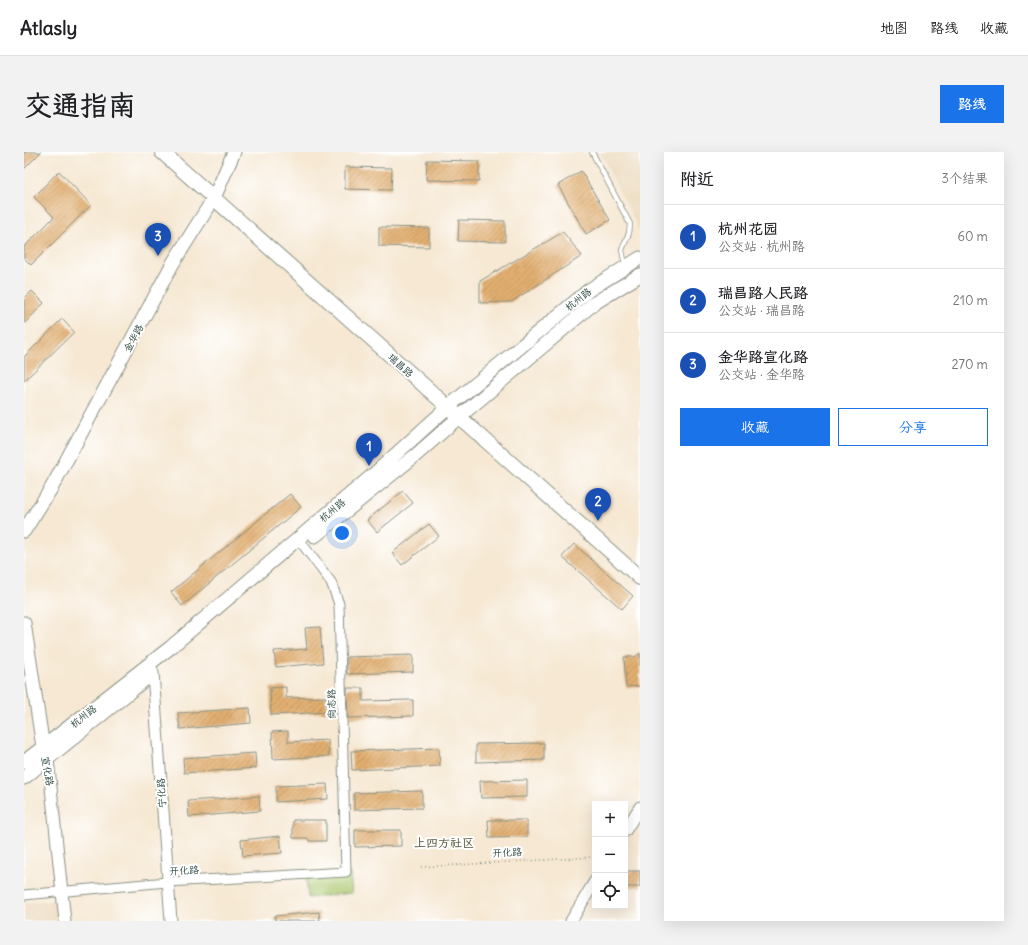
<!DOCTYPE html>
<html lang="zh">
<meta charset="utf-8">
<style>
body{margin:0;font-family:Delius,"LXGW WenKai TC",sans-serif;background:#f2f2f2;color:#202124}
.controls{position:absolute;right:12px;bottom:12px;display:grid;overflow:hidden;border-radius:0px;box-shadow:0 4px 16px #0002}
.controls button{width:36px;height:36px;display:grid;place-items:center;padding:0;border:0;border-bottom:1px solid #e0e0e0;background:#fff;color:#202124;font:20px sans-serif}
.you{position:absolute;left:318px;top:381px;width:14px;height:14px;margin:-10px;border:3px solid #fff;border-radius:50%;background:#1a73e8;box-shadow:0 0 0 6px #1a73e833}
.badge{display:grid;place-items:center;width:26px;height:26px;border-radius:50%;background:#1a73e8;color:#fff;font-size:13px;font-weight:700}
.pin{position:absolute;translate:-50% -33px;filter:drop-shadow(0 1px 2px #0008)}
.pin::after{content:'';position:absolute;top:21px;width:14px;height:12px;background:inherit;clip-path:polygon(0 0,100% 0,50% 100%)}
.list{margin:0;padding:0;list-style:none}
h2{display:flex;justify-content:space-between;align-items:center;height:52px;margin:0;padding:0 16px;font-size:17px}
h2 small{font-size:13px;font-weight:400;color:#757577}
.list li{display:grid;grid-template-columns:26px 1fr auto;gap:12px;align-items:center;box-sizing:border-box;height:64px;padding:0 16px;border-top:1px solid #e0e0e0}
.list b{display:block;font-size:15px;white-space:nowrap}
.list p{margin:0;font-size:13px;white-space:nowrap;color:#757577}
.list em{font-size:13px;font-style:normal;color:#757577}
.actions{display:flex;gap:8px;padding:12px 16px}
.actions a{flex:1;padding:9px 0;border:1px solid #1a73e8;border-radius:0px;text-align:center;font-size:14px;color:#1a73e8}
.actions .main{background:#1a73e8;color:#fff}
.icon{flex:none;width:22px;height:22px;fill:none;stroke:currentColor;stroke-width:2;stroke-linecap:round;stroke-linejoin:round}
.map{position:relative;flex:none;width:616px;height:769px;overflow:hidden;border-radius:0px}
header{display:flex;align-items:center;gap:24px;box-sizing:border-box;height:56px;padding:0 20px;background:#fff;border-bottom:1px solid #e0e0e0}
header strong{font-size:19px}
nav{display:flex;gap:22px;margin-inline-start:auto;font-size:14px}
.intro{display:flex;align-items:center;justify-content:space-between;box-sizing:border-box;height:96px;padding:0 24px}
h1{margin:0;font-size:28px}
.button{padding:10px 18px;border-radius:0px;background:#1a73e8;color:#fff;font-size:14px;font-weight:700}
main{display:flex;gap:24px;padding:0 24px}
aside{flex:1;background:#fff;border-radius:0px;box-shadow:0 4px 16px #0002}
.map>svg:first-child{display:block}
.built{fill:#ebd8ba}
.garden{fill:#abc76d;stroke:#658250}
.building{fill:url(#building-hatch)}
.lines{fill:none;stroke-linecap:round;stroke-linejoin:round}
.service-casing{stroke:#8a9284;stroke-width:6}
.minor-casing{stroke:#8a9284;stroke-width:11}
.tertiary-casing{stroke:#8a9284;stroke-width:13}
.secondary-casing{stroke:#8a9284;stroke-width:15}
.primary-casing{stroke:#8a9284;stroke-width:16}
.path{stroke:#8a9284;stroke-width:1.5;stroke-dasharray:1 3;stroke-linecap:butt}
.service{stroke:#fff;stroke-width:4.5}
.minor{stroke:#fff;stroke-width:9}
.tertiary{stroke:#fff;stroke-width:11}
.secondary{stroke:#fff;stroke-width:13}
.primary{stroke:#fff;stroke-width:14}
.labels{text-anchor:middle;stroke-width:4;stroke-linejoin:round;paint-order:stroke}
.street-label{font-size:10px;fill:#1f3d34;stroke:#fff}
.quarter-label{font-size:12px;font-weight:bold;fill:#636549;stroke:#fff}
</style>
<header>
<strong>Atlasly</strong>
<nav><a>地图</a><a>路线</a><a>收藏</a></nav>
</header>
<div class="intro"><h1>交通指南</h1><a class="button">路线</a></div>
<main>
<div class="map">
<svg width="616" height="769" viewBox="0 0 616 769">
<defs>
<pattern id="building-hatch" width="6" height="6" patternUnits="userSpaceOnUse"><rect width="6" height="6" fill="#e2af70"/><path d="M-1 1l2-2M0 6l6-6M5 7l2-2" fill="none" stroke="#b7905d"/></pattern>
</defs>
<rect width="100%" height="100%" fill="#fff"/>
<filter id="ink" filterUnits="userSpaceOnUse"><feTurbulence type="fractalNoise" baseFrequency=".025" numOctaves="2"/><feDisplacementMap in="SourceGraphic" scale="8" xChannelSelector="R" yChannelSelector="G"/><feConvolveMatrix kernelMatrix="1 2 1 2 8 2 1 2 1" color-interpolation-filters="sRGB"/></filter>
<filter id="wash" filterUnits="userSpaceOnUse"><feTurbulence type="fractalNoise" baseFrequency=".012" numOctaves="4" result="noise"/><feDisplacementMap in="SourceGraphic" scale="16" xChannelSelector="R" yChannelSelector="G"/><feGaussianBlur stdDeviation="0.9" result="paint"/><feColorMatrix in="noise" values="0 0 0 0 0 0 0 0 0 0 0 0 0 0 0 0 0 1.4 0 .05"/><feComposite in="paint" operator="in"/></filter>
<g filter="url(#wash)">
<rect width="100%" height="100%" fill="#f6e8d3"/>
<path class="built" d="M576 0H616V80Z
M32 748 34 769H0V751Z"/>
<path class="garden" d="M326 721 328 741 284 746 282 725Z"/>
<g id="blocks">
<path class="building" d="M0 0H17L0 17Z
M403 8 455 9V29L402 28Z
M321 15 368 16 367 38 321 37Z
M35 19 67 53 7 113 0 106V95L30 65 10 45Z
M557 19 586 68 562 82 534 33Z
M435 68 481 69V90L434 89Z
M355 75 405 76V95L355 94Z
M539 80 558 104 487 150 456 151V129Z
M8 139 20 151 0 172V147Z
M38 167 50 180 0 229V205Z
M379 339 389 351 353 380 343 368Z
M266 342 277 355 158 454 147 440Z
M405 372 415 384 378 413 368 401Z
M550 392 609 444 598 457 538 405Z
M296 475 299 511 252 515 250 499 283 497 281 476Z
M616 501V534L602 535 600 505H611Z
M389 503V520L323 522V505Z
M262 535V546L302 545 303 560 247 563 246 536Z
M323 536H339V549L389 548V564L324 566Z
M226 556 227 571 156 577 154 561Z
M264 579V590L304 588 305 604 249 607 248 580Z
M520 591V608L452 610V592Z
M415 596 416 614 328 618 327 599Z
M231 601 232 616 160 621 159 606Z
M503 628V645L457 646 456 629Z
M303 632 304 647 252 650V634Z
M398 639V656L330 658V641Z
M235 644 236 659 165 665 164 649Z
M269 668H302V689H285L284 686H269Z
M464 668H503V685L465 686Z
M331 678H377V694L331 695Z
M256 684 258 701 219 704 217 688Z
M601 719H616V735H601Z
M295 760 296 769H251V764Z"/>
</g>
</g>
<g filter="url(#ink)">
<use href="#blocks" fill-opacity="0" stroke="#8a9284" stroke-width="1"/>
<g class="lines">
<defs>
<path id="service" d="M568 0 606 72 605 81 598 98 601 113"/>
<path id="minor" d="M0 743 143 730 322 720 315 452 307 430 279 393"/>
<path id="tertiary" d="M126 513 129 521 147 769
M21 601 24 607 41 769
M601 679 616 655
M547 769 571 729"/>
<path id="secondary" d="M0 379 28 335 149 111 190 46 210 0
M291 384 392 303 435 265 569 152 616 123
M0 471 19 595
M0 610 147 495 350 322 424 255 565 138 616 106
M0 626 124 525"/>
<path id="primary" d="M138 0 616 426"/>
</defs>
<use href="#service" class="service-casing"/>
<use href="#minor" class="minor-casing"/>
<use href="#tertiary" class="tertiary-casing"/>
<use href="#secondary" class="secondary-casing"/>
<use href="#primary" class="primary-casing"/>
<path class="path" d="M397 715 571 705"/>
<use href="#service" class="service"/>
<use href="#minor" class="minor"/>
<use href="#tertiary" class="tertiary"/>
<use href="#secondary" class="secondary"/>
<use href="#primary" class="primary"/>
</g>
</g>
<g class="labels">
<g class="street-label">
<text transform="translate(554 147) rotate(-39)" y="4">杭州路</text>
<text transform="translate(109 186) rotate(-62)" y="4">金华路</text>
<text transform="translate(377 213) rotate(42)" y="4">瑞昌路</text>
<text transform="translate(308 358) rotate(-40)" y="4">杭州路</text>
<text transform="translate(307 552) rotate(-91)" y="4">尚志路</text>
<text transform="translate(59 564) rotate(-38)" y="4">杭州路</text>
<text transform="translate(24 619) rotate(80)" y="4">宣化路</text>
<text transform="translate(137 641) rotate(-94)" y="4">宁化路</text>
<text transform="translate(483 700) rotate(-3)" y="4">开化路</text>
<text transform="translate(160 718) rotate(-3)" y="4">开化路</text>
</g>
<g class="quarter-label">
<text x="420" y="695">上四方社区</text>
</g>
</g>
</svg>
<div class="controls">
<button>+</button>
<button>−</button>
<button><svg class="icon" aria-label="locate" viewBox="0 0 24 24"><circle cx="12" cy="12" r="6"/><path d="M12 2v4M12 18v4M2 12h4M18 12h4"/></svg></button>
</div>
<div class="you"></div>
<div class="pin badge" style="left:345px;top:314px;background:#1a4fb4">1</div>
<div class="pin badge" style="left:574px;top:369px;background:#1a4fb4">2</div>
<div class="pin badge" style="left:134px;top:104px;background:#1a4fb4">3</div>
</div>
<aside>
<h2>附近<small>3个结果</small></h2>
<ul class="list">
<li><span class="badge" style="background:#1a4fb4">1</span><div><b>杭州花园</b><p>公交站 · 杭州路</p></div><em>60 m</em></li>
<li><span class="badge" style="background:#1a4fb4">2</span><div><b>瑞昌路人民路</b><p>公交站 · 瑞昌路</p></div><em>210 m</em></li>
<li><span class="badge" style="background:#1a4fb4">3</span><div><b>金华路宣化路</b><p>公交站 · 金华路</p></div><em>270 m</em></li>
</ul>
<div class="actions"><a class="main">收藏</a><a>分享</a></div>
</aside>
</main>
